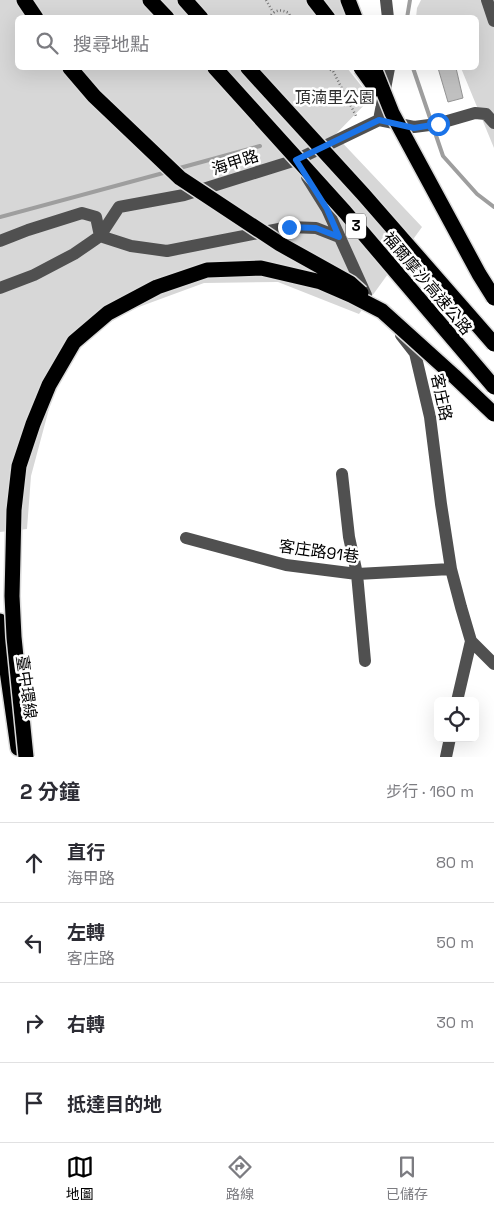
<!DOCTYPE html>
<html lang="zh-TW">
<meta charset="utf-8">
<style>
body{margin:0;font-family:"Space Grotesk","Noto Sans TC",sans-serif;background:#f2f2f3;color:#2b2b33}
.controls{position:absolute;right:15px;bottom:15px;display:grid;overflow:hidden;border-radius:8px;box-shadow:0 5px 20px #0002}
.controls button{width:45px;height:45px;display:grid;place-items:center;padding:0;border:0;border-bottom:1px solid #e1e1e2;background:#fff;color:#2b2b33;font:25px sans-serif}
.stop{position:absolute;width:15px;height:15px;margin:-11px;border:4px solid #1a73e8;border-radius:50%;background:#fff}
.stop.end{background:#1a73e8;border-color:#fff;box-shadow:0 1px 5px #0008}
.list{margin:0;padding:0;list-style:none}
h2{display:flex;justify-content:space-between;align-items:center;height:65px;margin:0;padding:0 20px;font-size:21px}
h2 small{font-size:16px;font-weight:400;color:#7c7c81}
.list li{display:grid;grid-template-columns:32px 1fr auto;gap:15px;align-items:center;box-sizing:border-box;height:80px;padding:0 20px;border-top:1px solid #e1e1e2}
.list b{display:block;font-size:19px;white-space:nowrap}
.list p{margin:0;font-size:16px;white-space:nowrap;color:#7c7c81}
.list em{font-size:16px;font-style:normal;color:#7c7c81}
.icon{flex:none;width:28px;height:28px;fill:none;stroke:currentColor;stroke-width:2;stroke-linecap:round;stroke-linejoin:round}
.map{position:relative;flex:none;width:494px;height:757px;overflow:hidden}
.search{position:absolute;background:#fff;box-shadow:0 5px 20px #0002;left:15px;right:15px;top:15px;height:55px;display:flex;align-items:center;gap:12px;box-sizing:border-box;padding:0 18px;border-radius:8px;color:#7c7c81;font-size:19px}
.sheet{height:385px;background:#fff}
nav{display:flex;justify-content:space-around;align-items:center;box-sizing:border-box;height:70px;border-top:1px solid #e1e1e2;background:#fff;font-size:14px;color:#7c7c81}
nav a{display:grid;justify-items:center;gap:2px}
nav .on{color:#000}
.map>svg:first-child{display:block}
.green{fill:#d7d7d7}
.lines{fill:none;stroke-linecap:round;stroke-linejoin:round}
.stream{stroke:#9e9e9e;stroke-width:4}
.building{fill:#c0c0c0;stroke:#949494}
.highway-casing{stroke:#dbdbdb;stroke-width:18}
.path{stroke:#727272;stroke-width:2.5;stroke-dasharray:1 2.5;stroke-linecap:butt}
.minor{stroke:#505050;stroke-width:12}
.highway{stroke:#000;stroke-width:15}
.highway-bridge-casing{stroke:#dbdbdb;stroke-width:18;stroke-linecap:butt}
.highway-bridge{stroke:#000;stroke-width:15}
.route{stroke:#1a73e8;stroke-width:6}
.labels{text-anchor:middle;stroke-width:5;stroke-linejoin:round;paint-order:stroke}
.shield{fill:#fff;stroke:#4c4c4c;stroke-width:1}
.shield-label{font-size:15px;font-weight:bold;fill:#000}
.park-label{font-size:16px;fill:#2e2e2e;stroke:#fff}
.street-label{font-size:16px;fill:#000;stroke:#fff}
</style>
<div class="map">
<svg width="494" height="757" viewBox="0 0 494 757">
<rect width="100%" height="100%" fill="#fff"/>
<path class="green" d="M0 0H357L364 17 18 18V68H347L371 98 335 135 422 227 359 314 278 282 204 283 136 308 88 334 54 390 31 476 27 529 0 532Z
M421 0H494V148L461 68H476V18H416L417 8Z"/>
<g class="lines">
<path class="stream" d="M407 18 410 0
M413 68 443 156 477 194 494 207
M176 169 260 146
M0 217 167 172"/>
</g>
<path class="building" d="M438 68H456L463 98 448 102Z"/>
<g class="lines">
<defs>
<path id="highway" d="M24 0 36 18
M150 0 167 18
M185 0 201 18
M314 0 328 18
M348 0 355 18
M0 621 18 748"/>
</defs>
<use href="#highway" class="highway-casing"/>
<path class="path" d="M266 0 273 12
M269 18C275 9 280 9 289 13L291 18
M327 68 333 71 357 118"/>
<path class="minor" d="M386 0 388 18
M487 0 494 21
M379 120 389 68
M307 177 327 209 366 295
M0 241 28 230 82 213 96 217 100 236 131 246 167 251 289 227 316 228 339 237
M0 288 34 275 74 254 90 243 100 236 119 207 184 195 296 160 379 120 414 127 437 124 475 113 486 114 494 123
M401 335 415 353 430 417 441 504 451 569 461 607 471 641 494 664
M342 474 349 537 357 574 365 661
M186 538 286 565 357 574 451 569
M457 701 471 641
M446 757 450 738"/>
<use href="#highway" class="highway"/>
<defs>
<path id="highway-bridge" d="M70 68 94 96 180 178 280 244 350 283 361 293
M215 68 345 212 494 387
M248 68 363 194 494 344
M361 68 376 89
M374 68 392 113 479 274 494 298
M26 757 14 637 12 596 14 510 19 466 33 424 49 385 74 342 108 313 157 287 207 270 261 268 321 282 351 295 382 311 454 376 494 414"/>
</defs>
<use href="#highway-bridge" class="highway-bridge-casing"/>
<use href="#highway-bridge" class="highway-bridge"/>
</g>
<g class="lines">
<path class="route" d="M289 227 316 228 339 237 327 209 296 160 379 120 414 128 438 124"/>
</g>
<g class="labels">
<rect class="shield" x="346" y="213.5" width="20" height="25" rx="4"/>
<g class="shield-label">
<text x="356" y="231">3</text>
</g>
<g class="park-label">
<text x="335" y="103">頂湳里公園</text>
</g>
<g class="street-label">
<text transform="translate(235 162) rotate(-18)" y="6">海甲路</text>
<text transform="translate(428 283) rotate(50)" y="6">福爾摩沙高速公路</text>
<text transform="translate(442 397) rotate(78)" y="6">客庄路</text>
<text transform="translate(319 551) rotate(8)" y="6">客庄路91巷</text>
<text transform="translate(27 687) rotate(82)" y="6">臺中環線</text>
</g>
</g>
</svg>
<div class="controls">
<button><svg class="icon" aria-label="locate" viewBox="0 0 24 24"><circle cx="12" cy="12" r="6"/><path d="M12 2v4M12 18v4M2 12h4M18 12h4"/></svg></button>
</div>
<div class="stop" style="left:438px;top:124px"></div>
<div class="stop end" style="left:289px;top:227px"></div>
<div class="search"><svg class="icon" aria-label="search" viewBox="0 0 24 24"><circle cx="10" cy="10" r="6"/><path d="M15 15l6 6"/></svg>搜尋地點</div>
</div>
<section class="sheet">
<h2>2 分鐘<small>步行 · 160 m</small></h2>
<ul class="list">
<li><svg class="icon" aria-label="ahead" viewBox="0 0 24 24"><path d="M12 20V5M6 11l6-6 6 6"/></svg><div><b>直行</b><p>海甲路</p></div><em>80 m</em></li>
<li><svg class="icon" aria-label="left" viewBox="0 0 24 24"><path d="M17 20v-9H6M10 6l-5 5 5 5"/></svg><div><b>左轉</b><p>客庄路</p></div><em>50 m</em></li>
<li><svg class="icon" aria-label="right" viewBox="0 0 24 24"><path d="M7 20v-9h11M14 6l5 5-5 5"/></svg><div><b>右轉</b></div><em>30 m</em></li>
<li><svg class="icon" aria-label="arrive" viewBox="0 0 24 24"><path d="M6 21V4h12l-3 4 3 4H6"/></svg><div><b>抵達目的地</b></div></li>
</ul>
</section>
<nav>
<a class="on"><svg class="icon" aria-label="map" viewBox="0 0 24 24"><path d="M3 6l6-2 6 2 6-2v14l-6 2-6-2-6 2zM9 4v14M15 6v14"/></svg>地圖</a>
<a><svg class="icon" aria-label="directions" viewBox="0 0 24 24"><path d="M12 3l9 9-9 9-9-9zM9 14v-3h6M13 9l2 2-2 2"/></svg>路線</a>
<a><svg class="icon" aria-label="saved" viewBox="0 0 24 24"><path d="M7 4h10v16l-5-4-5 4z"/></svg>已儲存</a>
</nav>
